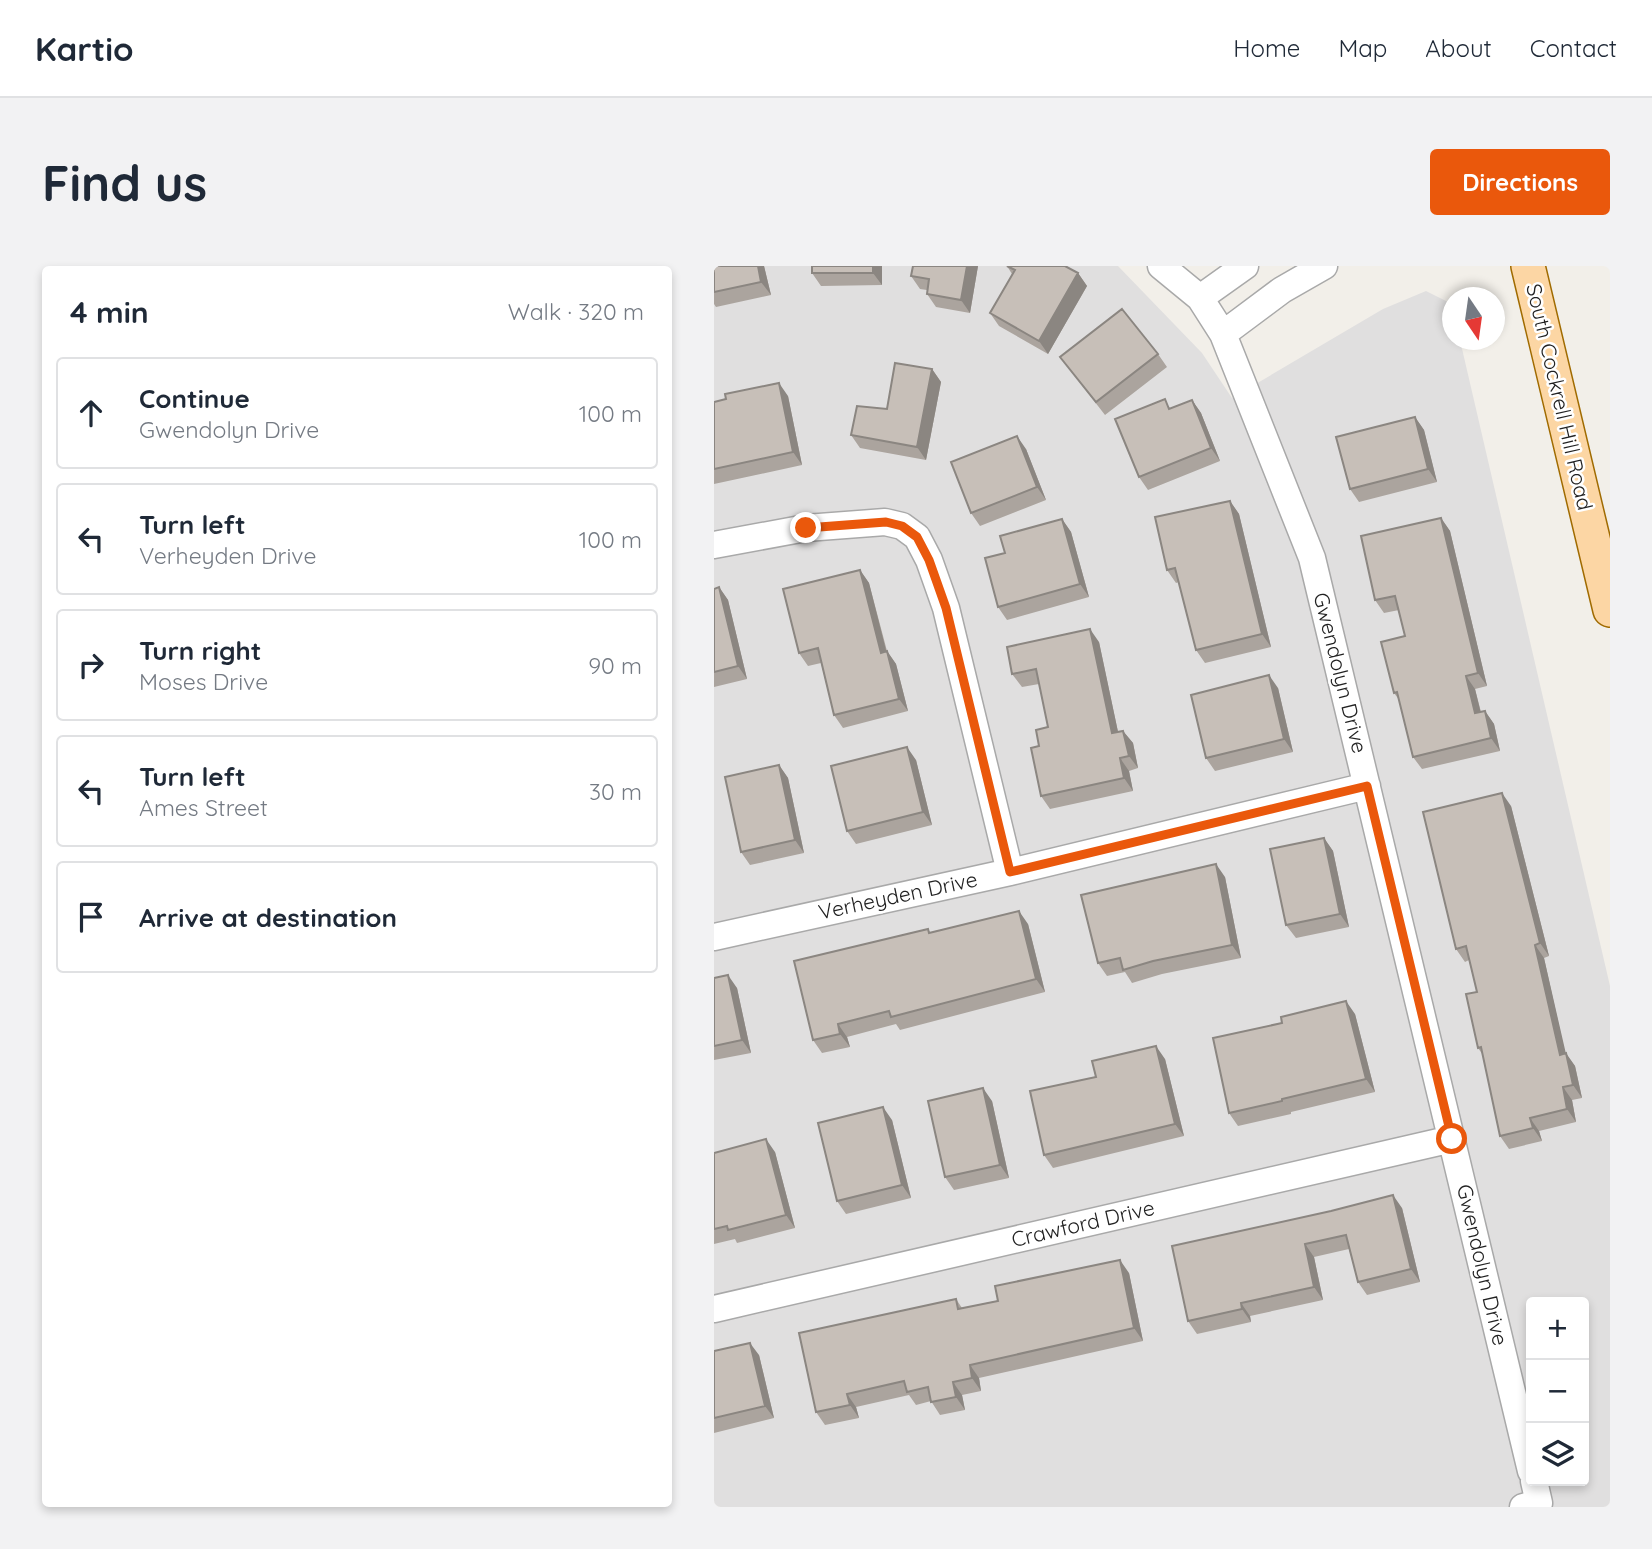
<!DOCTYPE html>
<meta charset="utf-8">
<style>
body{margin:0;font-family:Quicksand,sans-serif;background:#f2f2f3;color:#1f2937}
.controls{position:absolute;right:21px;bottom:21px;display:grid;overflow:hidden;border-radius:7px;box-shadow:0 4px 10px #0003}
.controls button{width:63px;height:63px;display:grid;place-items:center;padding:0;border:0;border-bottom:2px solid #e0e1e3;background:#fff;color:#1f2937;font:35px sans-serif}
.compass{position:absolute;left:728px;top:21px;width:63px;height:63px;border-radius:50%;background:#fff;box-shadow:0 4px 10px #0003;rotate:167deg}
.stop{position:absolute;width:21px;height:21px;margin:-16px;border:5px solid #ea580c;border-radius:50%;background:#fff}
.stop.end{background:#ea580c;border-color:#fff;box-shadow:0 2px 7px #0008}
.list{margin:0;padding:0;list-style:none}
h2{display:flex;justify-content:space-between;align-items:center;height:91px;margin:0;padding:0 28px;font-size:30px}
h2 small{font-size:23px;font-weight:400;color:#747a83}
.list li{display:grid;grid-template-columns:46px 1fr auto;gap:21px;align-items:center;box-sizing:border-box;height:112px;margin:0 14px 14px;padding:0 14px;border:2px solid #e0e1e3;border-radius:7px}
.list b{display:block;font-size:26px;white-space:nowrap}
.list p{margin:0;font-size:23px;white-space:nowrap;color:#747a83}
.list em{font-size:23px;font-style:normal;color:#747a83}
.icon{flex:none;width:38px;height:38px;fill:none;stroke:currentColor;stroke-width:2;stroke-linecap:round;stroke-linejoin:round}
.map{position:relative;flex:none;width:896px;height:1241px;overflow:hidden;border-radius:7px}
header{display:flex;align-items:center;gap:42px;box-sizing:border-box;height:98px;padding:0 35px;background:#fff;border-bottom:2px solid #e0e1e3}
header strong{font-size:33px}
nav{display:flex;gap:38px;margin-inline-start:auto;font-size:24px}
.intro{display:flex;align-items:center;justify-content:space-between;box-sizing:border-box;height:168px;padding:0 42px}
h1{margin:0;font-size:49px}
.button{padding:18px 32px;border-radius:7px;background:#ea580c;color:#fff;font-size:24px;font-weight:700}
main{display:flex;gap:42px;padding:0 42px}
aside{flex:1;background:#fff;border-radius:7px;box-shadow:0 4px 10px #0003}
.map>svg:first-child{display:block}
.residential{fill:#e0dfdf;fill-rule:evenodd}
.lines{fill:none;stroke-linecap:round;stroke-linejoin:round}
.minor-casing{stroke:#a9a9a9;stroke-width:29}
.major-casing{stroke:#a06b00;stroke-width:36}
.minor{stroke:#fff;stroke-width:26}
.major{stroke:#fcd6a4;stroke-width:33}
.wall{fill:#aba49e}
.shaded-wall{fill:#8b8681}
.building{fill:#c7bfb8;stroke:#8b8681;stroke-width:2}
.route{stroke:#ea580c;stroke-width:9}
.labels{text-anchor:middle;stroke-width:5;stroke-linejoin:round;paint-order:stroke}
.street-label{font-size:21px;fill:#222;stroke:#fff}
</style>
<header>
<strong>Kartio</strong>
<nav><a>Home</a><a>Map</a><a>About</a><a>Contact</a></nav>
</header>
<div class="intro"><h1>Find us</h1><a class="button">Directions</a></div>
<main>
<aside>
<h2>4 min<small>Walk · 320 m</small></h2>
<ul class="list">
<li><svg class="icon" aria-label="ahead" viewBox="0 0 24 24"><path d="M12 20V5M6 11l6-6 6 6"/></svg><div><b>Continue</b><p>Gwendolyn Drive</p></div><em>100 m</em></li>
<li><svg class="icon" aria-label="left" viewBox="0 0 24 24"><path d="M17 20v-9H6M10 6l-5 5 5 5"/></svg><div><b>Turn left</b><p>Verheyden Drive</p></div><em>100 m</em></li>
<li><svg class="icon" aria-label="right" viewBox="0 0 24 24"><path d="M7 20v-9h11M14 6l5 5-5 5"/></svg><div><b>Turn right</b><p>Moses Drive</p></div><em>90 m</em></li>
<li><svg class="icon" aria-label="left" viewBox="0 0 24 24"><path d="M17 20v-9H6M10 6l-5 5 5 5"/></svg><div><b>Turn left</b><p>Ames Street</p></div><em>30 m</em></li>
<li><svg class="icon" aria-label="arrive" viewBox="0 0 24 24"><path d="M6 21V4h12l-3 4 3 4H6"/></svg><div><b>Arrive at destination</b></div></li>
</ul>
</aside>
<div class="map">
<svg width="896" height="1241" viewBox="0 0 896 1241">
<rect width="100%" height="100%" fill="#f2efe9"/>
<path class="residential" d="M0 0H404L488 87 518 132 669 43 712 25 738 38V74H746L896 720V1241H0ZM817 1036H870V1215H817Z"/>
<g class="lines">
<defs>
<path id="minor" d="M447 0 486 32 509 68 598 292 817 1205
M486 32 531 0
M509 68 568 24 610 0
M0 279 92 262 171 256 188 260 203 271 215 294 232 342 296 606
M0 671 296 606 653 520
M0 1043 738 873
M809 1241 825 1237 820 1215"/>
<path id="major" d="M814 0 896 344"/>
</defs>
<use href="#minor" class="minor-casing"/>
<use href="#major" class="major-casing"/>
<use href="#minor" class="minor"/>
<use href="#major" class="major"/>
</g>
<path class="wall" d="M0 0H50L57 29 2 41 0 38Z
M98 0H168V19L107 20 98 7Z
M264 0 256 47 222 41 213 28V24L206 23 197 10Z
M293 0 364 7 373 20 334 88 285 60 276 47 298 8Z
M444 88 453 101 391 149 346 91Z
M218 103 227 116 212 194 146 182 137 169 173 143Z
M74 130 88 199 0 218V136L12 133Z
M478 134 487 147 506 195 434 224 425 211 458 142Z
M701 151 710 164 723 216 645 236 636 223Z
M312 183 332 234 266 260 257 247Z
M516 235 525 248 557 381 491 397 482 384 465 316 462 317 453 304Z
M727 252 736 265 773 420 761 423 767 446 771 445 780 458 786 485 708 503 699 491 686 435 680 427 691 370 685 344 670 347 661 334Z
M348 253 357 266 375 331 293 354 284 341 291 287Z
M146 304 155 317 173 385 182 398 194 445 129 462 120 449 107 397 94 400 85 387Z
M5 321 14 334 33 413 0 421V323Z
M385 376 404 466 409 465 419 477 424 502 415 505 419 525 336 543 327 530 325 480 334 461 325 418 308 421 298 408Z
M564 422 579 486 501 505 492 492Z
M202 494 218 559 142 578 133 565Z
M65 499 74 512 90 587 36 599 27 586Z
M797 540 835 690 830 692 851 787 861 800 868 832 858 834 862 856 825 865 828 875 795 883 786 870 769 789 764 782 763 726 755 694 751 696 742 683Z
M610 572 619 585 635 661 582 672 572 659Z
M511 611 527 692 448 708 418 717 411 706 393 710 384 697Z
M314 658 331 726 186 764 182 758 133 771 136 781 108 787 99 774 216 667Z
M0 712 23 722 37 787 0 794Z
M641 748 661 826 577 846V848L524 860 515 847Z
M451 793 470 870 339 902 330 889 382 811Z
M278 835 295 912 240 924 231 911Z
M178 854 197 932 132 948 123 935Z
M61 886 81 962 23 977 21 973 0 978V887Z
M688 942 706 1016 653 1029 644 1016 635 983 600 991 609 1034 536 1050 537 1056 483 1068 474 1055 458 980Z
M415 1007 429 1075 265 1112 267 1125 248 1129 251 1144 226 1149 217 1135 202 1139 195 1129 142 1141 145 1152 111 1159 102 1146 242 1033 248 1042Z
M0 1085 45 1089 60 1152 0 1167Z"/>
<path class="shaded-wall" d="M44 0H50L57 29 47 16Z
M159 0H168V19L159 7Z
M253 0H264L256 47 247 34Z
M364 7 373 20 334 88 325 75Z
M218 103 227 116 212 194 203 181Z
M65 117 74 130 88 199 79 186Z
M478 134 487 147 506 195 497 182Z
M701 151 710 164 723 216 714 203Z
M303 170 312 183 332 234 323 221Z
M516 235 525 248 557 381 548 368Z
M727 252 736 265 773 420 764 407Z
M348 253 357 266 375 331 366 318Z
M146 304 155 317 176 400 167 387Z
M5 321 14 334 33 413 24 400Z
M376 363 385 376 407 480 398 467Z
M173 385 182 398 194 445 185 433Z
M555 409 564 422 579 486 570 473Z
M752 410 761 423 770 460 761 447Z
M771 445 780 458 786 485 777 472Z
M409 465 419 477 424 502 415 490Z
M193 481 202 494 218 559 209 546Z
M406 492 415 505 419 525 410 512Z
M65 499 74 512 90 587 81 574Z
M788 527 797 540 835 690 826 677Z
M610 572 619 585 635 661 626 648Z
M502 598 511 611 527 692 518 679Z
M305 645 314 658 331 726 322 713Z
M821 679 830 692 855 801 846 789Z
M14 709 23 722 37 787 28 774Z
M632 735 641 748 661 826 652 813Z
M124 758 133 771 136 781 126 768Z
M442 780 451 793 470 870 461 858Z
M852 787 861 800 868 832 859 819Z
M849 821 858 834 862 856 853 843Z
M269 822 278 835 295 912 286 899Z
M169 841 178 854 197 932 188 919Z
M816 852 825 865 828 875 819 862Z
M52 873 61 886 81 962 72 949Z
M679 929 688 942 706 1016 697 1003Z
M591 978 600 991 609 1034 600 1021Z
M406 994 415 1007 429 1075 420 1062Z
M527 1037 536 1050 537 1056 528 1043Z
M36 1077 45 1089 60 1152 51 1140Z
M256 1099 265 1112 267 1125 258 1112Z
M239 1116 248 1129 251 1144 242 1131Z
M133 1128 142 1141 145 1152 136 1139Z"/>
<path class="building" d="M0 0H44L47 16 0 26Z
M98 0H159V7H98Z
M199 0H253L247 34 213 28 215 13 197 10Z
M293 0H351L364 7 325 75 276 47 301 4Z
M408 43 444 88 382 136 346 91Z
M181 97 218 103 203 181 137 169 143 140 173 143Z
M65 117 79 186 0 203V136L12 133 11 128Z
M451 133 455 143 478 134 497 182 425 211 401 153Z
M701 151 714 203 636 223 622 171Z
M303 170 323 221 257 247 237 196Z
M516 235 548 368 482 384 461 302 453 304 441 251Z
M727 252 764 407 752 410 761 447 771 445 777 472 699 491 683 426 680 427 667 376 691 370 681 330 661 334 647 270Z
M348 253 366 318 284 341 271 292 291 287 286 270Z
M146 304 167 387 173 385 185 433 120 449 104 382 85 387 69 323Z
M5 321 24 400 0 406V323Z
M376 363 398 467 409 465 415 490 406 492 410 512 327 530 317 482 325 480 322 464 334 461 322 403 298 408 293 381Z
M555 409 570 473 492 492 477 429Z
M193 481 209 546 133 565 117 500Z
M65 499 81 574 27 586 11 511Z
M788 527 826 677 821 679 846 789 852 787 859 819 849 821 853 843 816 852 819 862 786 870 767 781 764 782 752 728 763 726 752 680 742 683 709 546Z
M610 572 626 648 572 659 556 583Z
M502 598 518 679 439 695 409 704 406 692 384 697 367 629Z
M305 645 322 713 177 751 175 745 124 758 126 768 99 774 80 695 214 663 215 667Z
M14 709 28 774 0 780V712Z
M632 735 652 813 568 833V835L515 847 499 772 568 757 567 751Z
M442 780 461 858 330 889 316 825 382 811 378 795Z
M269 822 286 899 231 911 214 835Z
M169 841 188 919 123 935 104 857Z
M52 873 72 949 14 964 13 960 0 963V887Z
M679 929 697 1003 644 1016 632 969 591 978 600 1021 527 1037 528 1043 474 1055 458 980 617 945Z
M406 994 420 1062 256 1099 258 1112 239 1116 242 1131 217 1136 214 1121 193 1126 190 1115 133 1128 136 1139 102 1146 85 1067 242 1033 244 1043 284 1035 281 1020Z
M36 1077 51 1140 0 1152V1085Z"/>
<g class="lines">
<path class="route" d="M92 262 172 256 188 260 203 271 215 294 232 342 296 606 653 520 738 873"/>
</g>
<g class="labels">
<g class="street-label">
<text transform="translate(845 131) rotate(77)" y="7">South Cockrell Hill Road</text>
<text transform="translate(626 407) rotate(76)" y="7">Gwendolyn Drive</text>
<text transform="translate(184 630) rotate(-12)" y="7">Verheyden Drive</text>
<text transform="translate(369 958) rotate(-13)" y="7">Crawford Drive</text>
<text transform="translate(768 999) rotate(77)" y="7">Gwendolyn Drive</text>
</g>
</g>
</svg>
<div class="controls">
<button>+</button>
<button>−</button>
<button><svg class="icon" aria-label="layers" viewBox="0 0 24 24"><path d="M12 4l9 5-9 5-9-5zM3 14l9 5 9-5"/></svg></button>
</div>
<svg class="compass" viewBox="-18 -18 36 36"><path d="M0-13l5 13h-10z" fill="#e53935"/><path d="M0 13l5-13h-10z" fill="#747a83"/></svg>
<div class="stop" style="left:738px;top:873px"></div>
<div class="stop end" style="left:92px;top:262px"></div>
</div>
</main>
